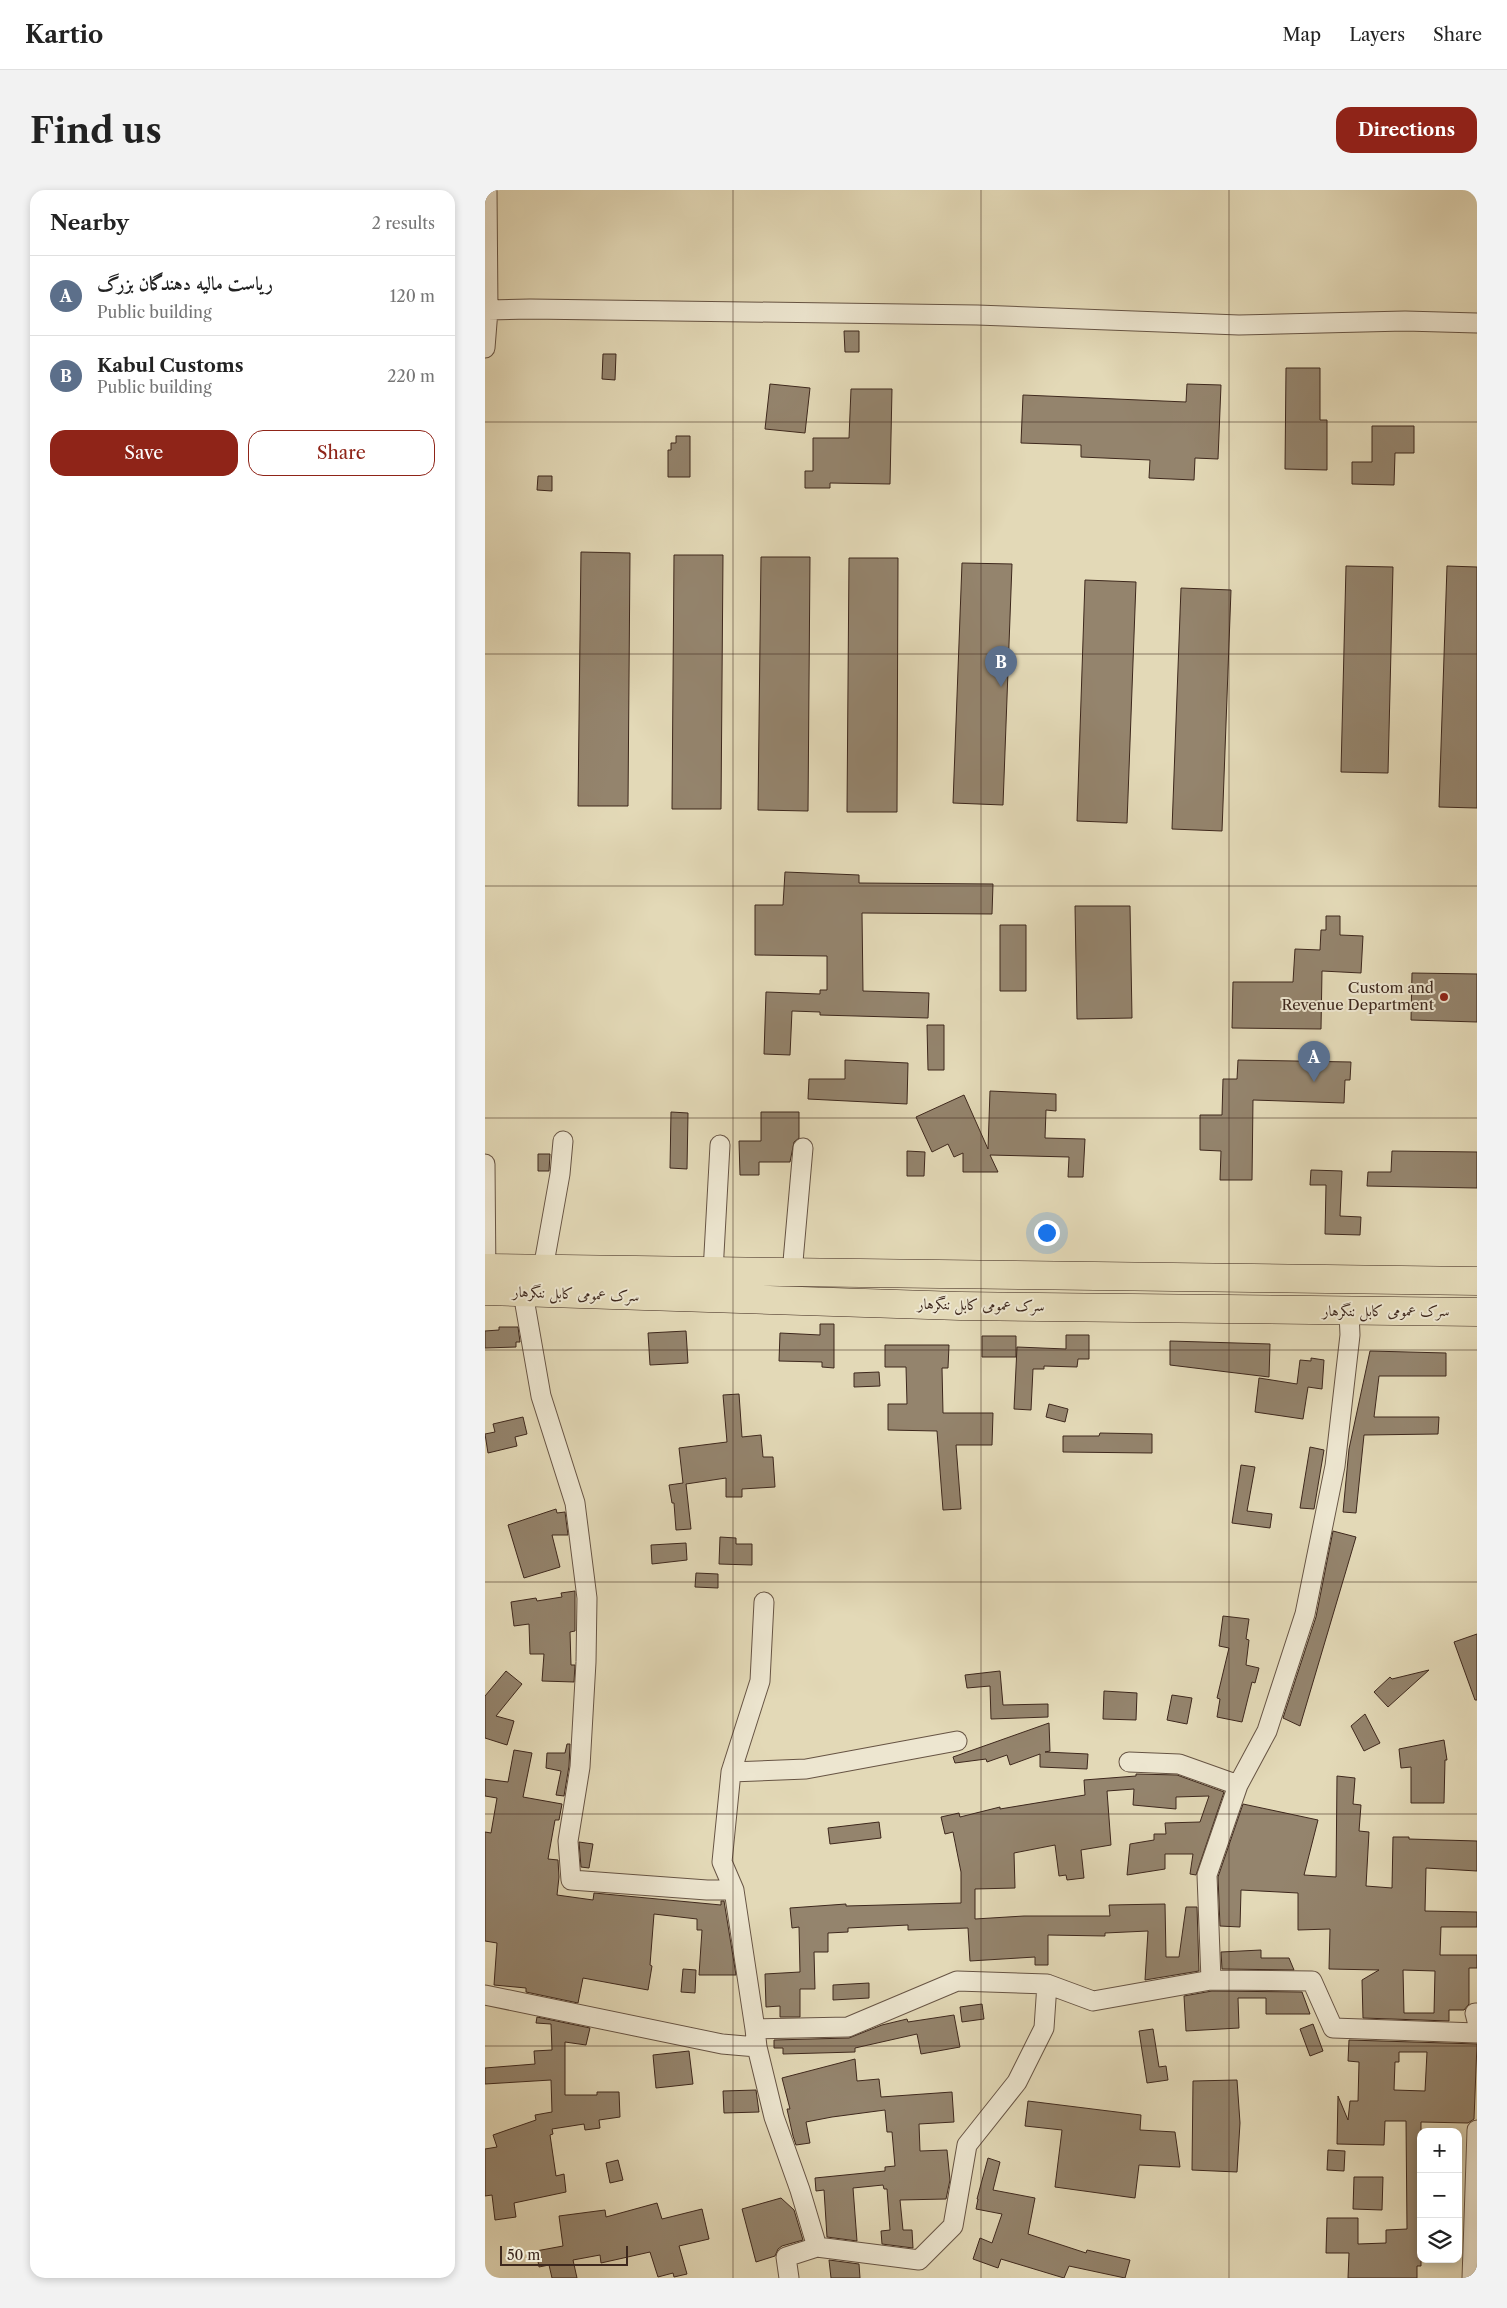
<!DOCTYPE html>
<meta charset="utf-8">
<style>
body{margin:0;font-family:"Libre Caslon Text",Amiri,serif;background:#f2f2f2;color:#222}
.controls{position:absolute;right:15px;bottom:15px;display:grid;overflow:hidden;border-radius:10px;box-shadow:0 2px 8px #0003}
.controls button{width:45px;height:45px;display:grid;place-items:center;padding:0;border:0;border-bottom:1px solid #e0e0e0;background:#fff;color:#222;font:25px sans-serif}
.scale{position:absolute;left:15px;bottom:12px;width:128px;box-sizing:border-box;padding-left:5px;border:2px solid #3e281d;border-top:0;font-size:14px;line-height:18px;white-space:nowrap;color:#3e281d;-webkit-text-stroke:4px #ede6d0;paint-order:stroke}
.you{position:absolute;left:561px;top:1042px;width:18px;height:18px;margin:-12px;border:4px solid #fff;border-radius:50%;background:#1a73e8;box-shadow:0 0 0 8px #1a73e833}
.badge{display:grid;place-items:center;width:32px;height:32px;border-radius:50%;background:#8f2418;color:#fff;font-size:16px;font-weight:700}
.pin{position:absolute;translate:-50% -41px;filter:drop-shadow(0 1px 2px #0008)}
.pin::after{content:'';position:absolute;top:26px;width:18px;height:15px;background:inherit;clip-path:polygon(0 0,100% 0,50% 100%)}
.list{margin:0;padding:0;list-style:none}
h2{display:flex;justify-content:space-between;align-items:center;height:65px;margin:0;padding:0 20px;font-size:21px}
h2 small{font-size:16px;font-weight:400;color:#767676}
.list li{display:grid;grid-template-columns:32px 1fr auto;gap:15px;align-items:center;box-sizing:border-box;height:80px;padding:0 20px;border-top:1px solid #e0e0e0}
.list b{display:block;font-size:19px;white-space:nowrap}
.list p{margin:0;font-size:16px;white-space:nowrap;color:#767676}
.list em{font-size:16px;font-style:normal;color:#767676}
.actions{display:flex;gap:10px;padding:15px 20px}
.actions a{flex:1;padding:11px 0;border:1px solid #8f2418;border-radius:15px;text-align:center;font-size:18px;color:#8f2418}
.actions .main{background:#8f2418;color:#fff}
.icon{flex:none;width:28px;height:28px;fill:none;stroke:currentColor;stroke-width:2;stroke-linecap:round;stroke-linejoin:round}
.map{position:relative;flex:none;width:992px;height:2088px;overflow:hidden;border-radius:15px}
header{display:flex;align-items:center;gap:30px;box-sizing:border-box;height:70px;padding:0 25px;background:#fff;border-bottom:1px solid #e0e0e0}
header strong{font-size:24px}
nav{display:flex;gap:28px;margin-inline-start:auto;font-size:18px}
.intro{display:flex;align-items:center;justify-content:space-between;box-sizing:border-box;height:120px;padding:0 30px}
h1{margin:0;font-size:35px}
.button{padding:12px 22px;border-radius:15px;background:#8f2418;color:#fff;font-size:18px;font-weight:700}
main{display:flex;gap:30px;padding:0 30px}
aside{flex:1;background:#fff;border-radius:15px;box-shadow:0 2px 8px #0003}
.map>svg:first-child{display:block}
.building{fill:#94846d;stroke:#3e281d;fill-rule:evenodd}
.lines{fill:none;stroke-linecap:round;stroke-linejoin:round}
.minor-casing{stroke:#675444;stroke-width:21}
.highway-casing{stroke:#3e281d;stroke-width:29}
.minor{stroke:#ede6d0;stroke-width:19}
.highway{stroke:#e3d9b7;stroke-width:28}
.grid{fill:none;stroke:#3e281d;stroke-width:1;stroke-opacity:0.55}
.poi-dot{fill:#8f2418;stroke:#ede6d0;stroke-width:2}
.labels{text-anchor:middle;stroke-width:4;stroke-linejoin:round;paint-order:stroke}
.poi-label{font-size:15px;fill:#3e281d;stroke:#ede6d0;text-anchor:end}
.street-label{font-size:15px;fill:#3e281d;stroke:#ede6d0}
</style>
<header>
<strong>Kartio</strong>
<nav><a>Map</a><a>Layers</a><a>Share</a></nav>
</header>
<div class="intro"><h1>Find us</h1><a class="button">Directions</a></div>
<main>
<aside>
<h2>Nearby<small>2 results</small></h2>
<ul class="list">
<li><span class="badge" style="background:#5c6f8a">A</span><div><b>ریاست مالیه دهندگان بزرگ</b><p>Public building</p></div><em>120 m</em></li>
<li><span class="badge" style="background:#5c6f8a">B</span><div><b>Kabul Customs</b><p>Public building</p></div><em>220 m</em></li>
</ul>
<div class="actions"><a class="main">Save</a><a>Share</a></div>
</aside>
<div class="map">
<svg width="992" height="2088" viewBox="0 0 992 2088">
<rect width="100%" height="100%" fill="#e3d9b7"/>
<filter id="stains"><feTurbulence type="fractalNoise" baseFrequency=".004" numOctaves="4"/><feColorMatrix values="0 0 0 0 .2 0 0 0 0 .09 0 0 0 0 .02 0 0 0 .5 -.17"/></filter>
<radialGradient id="worn" r=".72"><stop offset=".6" stop-color="#630" stop-opacity="0"/><stop offset="1" stop-color="#630" stop-opacity=".3"/></radialGradient>
<path class="building" d="M359 141H374V162H360Z
M118 164H131L130 190 117 189Z
M801 178H835V230H842V280L800 279Z
M285 194 325 198 320 243 280 239Z
M702 194 736 195 733 269 710 268 709 290 664 288 665 270 596 267V255L536 253 538 205 701 212Z
M366 199H407L405 294 345 293V298H320V281H328V248H364Z
M887 236H929V263H910L909 295 867 294V272H887Z
M191 246H205V287H183V260H186V253H191Z
M53 286H67V301L52 300Z
M96 362 145 363 143 616H93Z
M189 365H238L236 619H187Z
M276 367H325L323 621 273 620Z
M364 368H413L412 622H362Z
M477 373 527 374 518 615 468 613Z
M861 376 908 377 903 583 856 582Z
M962 376 992 377V618L954 617Z
M600 390 651 392 642 633 592 631Z
M696 398 746 400 737 641 687 639Z
M300 682 374 685V693L508 694 507 724 377 723 378 801 444 803 443 828 335 825V822L307 821 305 865 279 864 281 802 335 804V800H342V766L270 765V715H298Z
M590 716H645L647 828 592 829Z
M841 726H855V745L878 746 876 783 837 781 836 839 747 838 748 792H808L810 759 835 760 836 740H841Z
M515 735H541V801H515Z
M927 783 992 784V832L926 830Z
M442 835H459V880H443Z
M360 870 423 873 422 914 323 909 324 889H360Z
M753 870 866 872 865 890H860L859 913 768 910 767 990H735L736 961 715 960V925H737L738 889H752Z
M505 901 571 904V921L561 920 560 948 600 949 598 987H583L584 967 505 965 513 982H478V963L469 967 463 954 447 962 431 927 479 905 503 959Z
M186 922 203 923 202 979 185 978Z
M276 922H314V948L309 952 305 972H274V985H255L254 951H276Z
M422 961 440 962 439 986H422Z
M907 961 992 962V998L882 996 883 982H906Z
M53 964H65L64 981H53Z
M826 980 857 981 855 1026 876 1027 875 1045 840 1044 841 995H825Z
M335 1134H349V1178L337 1177V1172L294 1171 295 1143 335 1145Z
M14 1137H33L35 1152H31V1157L0 1158V1141L14 1140Z
M201 1141 203 1173 165 1175 163 1143Z
M581 1145H604V1169H593L592 1177 559 1176V1179H548L546 1220 529 1219 532 1157 581 1159Z
M497 1146H531V1167H497Z
M685 1151 785 1154 784 1187 685 1175Z
M400 1155H464L463 1178H457L458 1223H508L507 1255H471L476 1319 458 1320 452 1241 403 1240V1214H422L421 1177H400Z
M885 1161 961 1163V1186H894L889 1227H954L953 1244 879 1245 871 1323 858 1322 864 1259Z
M826 1168 839 1170 837 1199 823 1197 818 1229 770 1222 774 1188 812 1194 815 1170 826 1171Z
M394 1182 395 1196 369 1197V1183Z
M254 1204 257 1247 276 1245 278 1267H288L290 1297 257 1299V1307H241V1288L201 1294 206 1339 191 1340 189 1313H187L184 1295 198 1293 194 1258 242 1252 238 1205Z
M564 1214 583 1219 580 1232 561 1227Z
M38 1227 42 1244 30 1247 32 1256 3 1263 0 1244 10 1242 8 1234Z
M615 1243 667 1244V1263L578 1262V1246H614Z
M825 1257 839 1260 829 1319 815 1318Z
M756 1275 770 1277 762 1321 787 1324 785 1338 747 1333Z
M71 1319 72 1323 80 1322 83 1345H67L75 1377 39 1388 23 1335Z
M848 1341 871 1347 815 1536 798 1528 831 1427Z
M235 1347 251 1348V1354H267V1375L234 1374Z
M201 1353 202 1370 167 1374 166 1355Z
M211 1383 233 1384V1398L210 1397Z
M90 1401V1441L85 1442 86 1475H90L89 1492 57 1491 59 1464H45L44 1434 29 1436 26 1412 51 1408 52 1411 77 1407 76 1403Z
M738 1426 764 1429 761 1449 764 1450 761 1475 774 1478 770 1493 767 1492 757 1532 732 1527 735 1509 732 1508 744 1458 734 1456Z
M992 1444V1510H990L969 1452Z
M944 1480 903 1517 889 1502 905 1487 907 1489Z
M21 1481 37 1494 11 1526 29 1531 22 1555 0 1548V1506Z
M515 1481 518 1515 563 1514V1527L506 1529 505 1496 482 1498 480 1485Z
M619 1501 652 1503 651 1530 618 1529Z
M687 1505 707 1508 702 1534 682 1530Z
M880 1524 895 1553 879 1561 866 1536Z
M564 1533 565 1561 560 1562 603 1564 602 1579 555 1577V1564L525 1575 522 1565 502 1572 501 1569 470 1573 468 1567Z
M959 1550 962 1570H960L959 1613H926V1577L916 1578 914 1559Z
M82 1554H85L84 1576 79 1606 71 1605 76 1581 61 1578 62 1563H80Z
M29 1560 47 1563 38 1607 77 1614 74 1630H70L63 1669 73 1670 74 1687 72 1705 108 1710 109 1703 236 1715V1711H239L251 1785H214L217 1740H212V1729L169 1724 165 1775 167 1776 163 1800 98 1788 93 1813 41 1802V1798L9 1795 12 1753 0 1751V1642L6 1643 12 1608 0 1606V1589L23 1592Z
M651 1584 692 1585 739 1602 711 1685 705 1684 708 1664H680V1679L642 1685 645 1654 669 1650V1644H681L680 1633 715 1632 724 1606 691 1607V1619L648 1615 649 1599 622 1601 626 1655 596 1660 599 1688 582 1690 581 1685 574 1686 570 1655 529 1663 530 1698 490 1699V1729L539 1726H625L624 1715 680 1714 681 1767H694L701 1717H712L714 1781 660 1790 663 1741 620 1743V1746L563 1745V1775H550V1767L485 1771 483 1738 423 1740V1735L363 1738V1742L343 1743V1762H329L330 1799H315V1827H295V1816L281 1817 280 1784 315 1782 314 1737 307 1738 305 1718 361 1714V1716L476 1713V1682L468 1642 460 1644 456 1627 474 1623 475 1627 515 1617V1619L600 1605 599 1590 651 1586Z
M852 1586 870 1588 868 1614 876 1615 874 1641 884 1642 881 1696 907 1698 908 1647H924V1649L992 1651V1681L941 1678 940 1721 992 1722V1737H956L955 1765H992V1778H984V1814L979 1820H964V1831L878 1828 877 1790 894 1780 844 1779 845 1739 813 1740V1703L756 1700 755 1737 735 1736 733 1687 758 1614 833 1630 819 1685 851 1687ZM918 1780 950 1781 949 1823H919Z
M394 1632 396 1648 345 1654 343 1638Z
M94 1652 108 1654 104 1678 96 1677Z
M776 1760V1768H804L809 1780 737 1779 736 1762Z
M198 1779 211 1780 210 1803 196 1802Z
M384 1793V1808L348 1810V1795Z
M727 1801 817 1802 825 1824H781V1808H753L754 1838 701 1841 699 1806Z
M497 1814 499 1829 477 1832 475 1817Z
M469 1825 475 1857 436 1864 432 1844 370 1858V1862L298 1864V1858H289V1850L364 1848 397 1835 422 1829 423 1832Z
M52 1827 105 1838 101 1855 80 1852V1905H112V1902H134L135 1927 114 1930 115 1938 100 1940 99 1934 67 1939 68 1944 65 1945 71 1986 79 1984 81 2002 29 2013 31 2027 10 2030 7 2005 0 2006V1959L12 1957 8 1945 51 1930 50 1925 67 1922 66 1890 0 1894V1878L50 1874 49 1861 67 1860 66 1834 51 1833Z
M828 1834 838 1861 825 1866 815 1839Z
M668 1839 674 1877 681 1876 683 1890 662 1893 654 1841Z
M864 1850 992 1854 989 1929 983 1933 936 1932V2076H932V2088H863L864 2063H841L842 2028H873V2054L901 2053V2040L922 2039 921 1931H900L899 1955 852 1954 853 1906 863 1930 865 1911H873L874 1872 863 1871ZM914 1862H942L940 1901 909 1900 910 1872H914Z
M204 1861 208 1894 171 1898 168 1865Z
M370 1869 372 1891 394 1889 396 1907 467 1902 469 1932 434 1934 435 1961 462 1960 465 1990 461 2009 415 2010 418 2040H427L428 2058 397 2054 396 2041 405 2040 402 1999H399L398 1995 368 1998 372 2051 342 2047 339 2000 331 2001 330 1988 400 1981V1977L410 1976 407 1942H402L400 1920 347 1927 321 1932 325 1953 311 1955 308 1946 302 1919H305L297 1888Z
M752 1890 755 1933 752 1982 707 1980 708 1891Z
M271 1900 274 1922 239 1923 238 1901Z
M543 1911 656 1925 655 1940 690 1942 695 1977 654 1975 650 2008 570 1997 577 1940 540 1936Z
M843 1960 860 1961 859 1981 842 1980Z
M503 1968 515 1972 508 2000 550 2008 543 2044 601 2063 602 2060 645 2070 640 2088 584 2076 579 2088 516 2069 513 2078 488 2069 495 2048 507 2053 517 2024 491 2019 493 2009H492Z
M133 1970 138 1990 125 1993 121 1973Z
M869 1987H898L897 2020 868 2019Z
M296 2008 309 2020 318 2050 297 2056 293 2059 290 2066 271 2072 257 2019Z
M172 2013 177 2029 217 2019 224 2049 194 2056 202 2084 189 2087 188 2083 173 2087 165 2062 116 2073 115 2065 88 2070 92 2088H67L64 2075 54 2077 51 2061 78 2056 74 2026 120 2020 121 2027Z
M344 2070 374 2074 375 2088H346Z"/>
<g class="lines">
<defs>
<path id="minor" d="M3 120 45 119 492 125 754 135 920 131 992 133
M0 158 3 120 2 0
M0 974 1 1090
M58 1079 75 984 78 951
M228 1082 235 955
M307 1083 318 958
M38 1103 56 1206 90 1313 102 1408 101 1472 95 1577 83 1651 86 1690 222 1700H249L270 1839
M644 1572 694 1574 753 1595
M246 1582 321 1579 472 1551
M249 1700 237 1672 246 1582 275 1491 279 1412
M726 1790 722 1685 753 1595 782 1541 820 1424 850 1276 865 1145 864 1122
M0 1805 237 1854 272 1857 270 1839 363 1837 472 1791 562 1794 608 1811 726 1790 827 1791 848 1838 992 1843
M992 1823H990L992 1831
M272 1857 289 1927 315 2000 332 2057 301 2067 304 2088
M332 2057 434 2070 468 2036 482 1955 532 1892 559 1838 562 1794
M987 2088 992 1940"/>
<path id="highway" d="M0 1078 992 1091
M0 1101 475 1116 992 1122"/>
</defs>
<use href="#minor" class="minor-casing"/>
<use href="#highway" class="highway-casing"/>
<use href="#minor" class="minor"/>
<use href="#highway" class="highway"/>
</g>
<path class="grid" d="M248 0V2088M496 0V2088M744 0V2088M0 232H992M0 464H992M0 696H992M0 928H992M0 1160H992M0 1392H992M0 1624H992M0 1856H992"/>
<circle class="poi-dot" cx="959" cy="807" r="5"/>
<g class="labels">
<g class="poi-label">
<text x="949" y="803">Custom and<tspan x="949" dy="17">Revenue Department</tspan></text>
</g>
<g class="street-label">
<text transform="translate(91 1104) rotate(2)" y="5">سرک عمومی کابل ننگرهار</text>
<text transform="translate(496 1115) rotate(1)" y="5">سرک عمومی کابل ننگرهار</text>
<text x="901" y="1126">سرک عمومی کابل ننگرهار</text>
</g>
</g>
<rect width="100%" height="100%" filter="url(#stains)"/>
<rect width="100%" height="100%" fill="url(#worn)"/>
</svg>
<div class="controls">
<button>+</button>
<button>−</button>
<button><svg class="icon" aria-label="layers" viewBox="0 0 24 24"><path d="M12 4l9 5-9 5-9-5zM3 14l9 5 9-5"/></svg></button>
</div>
<div class="scale">50 m</div>
<div class="you"></div>
<div class="pin badge" style="left:829px;top:892px;background:#5c6f8a">A</div>
<div class="pin badge" style="left:516px;top:497px;background:#5c6f8a">B</div>
</div>
</main>
